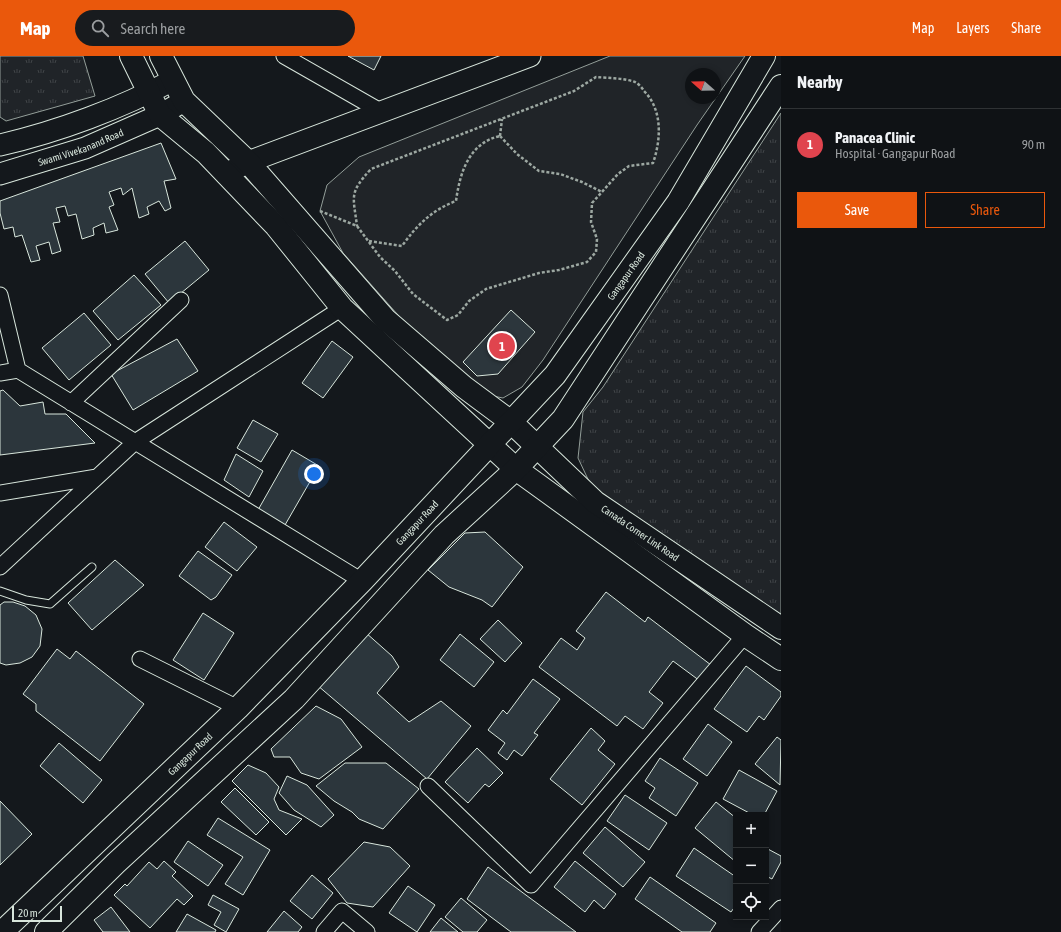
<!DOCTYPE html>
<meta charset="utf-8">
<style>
body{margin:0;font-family:"Asap Condensed",sans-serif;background:#181b1e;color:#f1f3f6}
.controls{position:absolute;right:12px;bottom:12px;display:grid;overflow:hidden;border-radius:0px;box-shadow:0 2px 6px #0003}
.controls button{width:36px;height:36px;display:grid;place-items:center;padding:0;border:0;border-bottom:1px solid #2f3234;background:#0f1215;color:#f1f3f6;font:20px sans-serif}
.compass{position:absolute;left:685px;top:12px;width:36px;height:36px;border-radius:50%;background:#0f1215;box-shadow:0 2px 6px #0003;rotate:290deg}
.scale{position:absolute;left:12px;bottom:10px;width:50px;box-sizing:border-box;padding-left:4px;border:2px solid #d8e6dc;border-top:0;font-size:11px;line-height:14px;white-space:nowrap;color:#d8e6dc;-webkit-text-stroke:3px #14181c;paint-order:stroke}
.you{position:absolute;left:314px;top:418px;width:14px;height:14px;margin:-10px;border:3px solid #fff;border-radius:50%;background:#1a73e8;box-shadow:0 0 0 6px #1a73e833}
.badge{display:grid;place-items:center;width:26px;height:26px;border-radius:50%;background:#ea580c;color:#fff;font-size:13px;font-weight:700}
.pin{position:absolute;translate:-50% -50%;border:2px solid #fff;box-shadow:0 1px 4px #0006}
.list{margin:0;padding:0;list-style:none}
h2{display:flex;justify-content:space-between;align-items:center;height:52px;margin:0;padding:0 16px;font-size:17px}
h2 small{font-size:13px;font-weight:400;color:#9b9ea0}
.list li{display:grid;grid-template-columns:26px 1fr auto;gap:12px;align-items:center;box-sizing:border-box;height:72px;padding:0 16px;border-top:1px solid #2f3234}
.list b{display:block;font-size:15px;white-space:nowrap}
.list p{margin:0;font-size:13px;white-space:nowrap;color:#9b9ea0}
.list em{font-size:13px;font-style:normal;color:#9b9ea0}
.actions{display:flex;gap:8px;padding:12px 16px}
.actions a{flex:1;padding:9px 0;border:1px solid #ea580c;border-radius:0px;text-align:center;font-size:14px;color:#ea580c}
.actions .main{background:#ea580c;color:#fff}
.icon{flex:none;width:22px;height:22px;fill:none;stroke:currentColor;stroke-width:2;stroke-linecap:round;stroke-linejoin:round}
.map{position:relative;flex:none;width:781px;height:876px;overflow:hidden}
header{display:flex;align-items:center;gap:24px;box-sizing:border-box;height:56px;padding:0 20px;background:#ea580c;color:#fff}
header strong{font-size:19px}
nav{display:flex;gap:22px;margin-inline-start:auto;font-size:14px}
.search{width:280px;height:36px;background:#181b1e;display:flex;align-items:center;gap:10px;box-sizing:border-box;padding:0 14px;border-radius:22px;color:#9b9ea0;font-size:15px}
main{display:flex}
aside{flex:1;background:#0f1215}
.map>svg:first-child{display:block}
.grass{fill:#202428;stroke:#939e99;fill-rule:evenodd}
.park{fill:url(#park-tufts);stroke:#939e99}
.building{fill:#2c363c;stroke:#d8e6dc}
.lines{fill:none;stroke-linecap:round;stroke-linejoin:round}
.service-casing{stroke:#d8e6dc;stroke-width:9}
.minor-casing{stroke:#d8e6dc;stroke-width:17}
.secondary-casing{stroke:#d8e6dc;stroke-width:23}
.primary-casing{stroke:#d8e6dc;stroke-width:24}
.path{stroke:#9da8a2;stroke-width:2.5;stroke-dasharray:3 2;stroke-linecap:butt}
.service{stroke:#14181c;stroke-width:7}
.minor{stroke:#14181c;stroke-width:15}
.secondary{stroke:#14181c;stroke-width:21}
.primary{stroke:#14181c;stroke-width:22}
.labels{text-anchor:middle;stroke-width:3;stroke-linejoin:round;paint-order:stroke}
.street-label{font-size:10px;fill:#d8e6dc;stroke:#14181c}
</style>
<header>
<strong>Map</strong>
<div class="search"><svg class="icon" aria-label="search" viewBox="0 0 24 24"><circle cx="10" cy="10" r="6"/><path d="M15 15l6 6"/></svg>Search here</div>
<nav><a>Map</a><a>Layers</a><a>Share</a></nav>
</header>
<main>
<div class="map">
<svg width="781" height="876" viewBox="0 0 781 876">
<defs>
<pattern id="park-tufts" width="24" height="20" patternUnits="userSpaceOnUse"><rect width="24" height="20" fill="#202428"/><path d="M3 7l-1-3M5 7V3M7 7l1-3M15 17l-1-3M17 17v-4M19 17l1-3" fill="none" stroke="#404447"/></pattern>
</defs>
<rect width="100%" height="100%" fill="#14181c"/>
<path class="grass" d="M610 0H745L697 69 543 304 522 331 503 342 478 337 461 330 343 197 320 155 327 129 359 101ZM691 18H715V42H691Z"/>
<path class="park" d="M0 0H83L95 40 6 65 0 61Z
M781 57V574L595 438 578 402 583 356 603 331Z"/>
<path class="building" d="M348 0H381L374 14Z
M161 87 176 123 164 125 171 152 165 155 159 145 147 151 149 158 139 162 132 132 123 139 121 132 109 136 114 149 109 151 118 174 106 177 104 167 93 172 94 179 82 183 76 158 68 160 65 150 56 152 60 166 53 167 61 195 52 198 49 186 36 190 40 204 31 206 22 179 15 181 13 171 4 173 0 157V145Z
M185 185 209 214 169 247 145 218Z
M134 219 161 249 118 284 93 255Z
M511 254 535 276 498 318 477 320 463 306Z
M84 257 111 289 69 324 42 292Z
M177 283 198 315 133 354 111 318Z
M332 285 353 301 323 342 302 327Z
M3 334 20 350 43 346 45 358H66L95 387 0 399V335Z
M253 364 278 378 261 406 237 392Z
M292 394 319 410 285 469 258 454Z
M236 398 263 415 249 441 224 424Z
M224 466 257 491 237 515 205 491Z
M485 476 523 511 492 551 482 544 449 531 428 514 465 477Z
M198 495 232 519 216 541 211 544 179 520Z
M115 504 144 529 92 574 68 547Z
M606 536 645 566 648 561 711 609 700 625 673 605 649 636 663 647 643 673 625 660 617 670 539 611 561 582 577 594 585 582 576 575Z
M4 546H13L25 550 36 559 42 573 40 590 32 601 20 607 6 609 0 607V549Z
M203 557 234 577 204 624 173 604Z
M498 564 522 587 505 606 480 583Z
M365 576 392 600 399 611 377 637 409 666 441 645 471 670 427 723 317 629Z
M460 578 494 606 474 631 440 604Z
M57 593 70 603 76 595 144 648 100 705 36 655V648L23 638Z
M746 610 781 636V640L764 664 759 660 747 676 714 653Z
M533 623 560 643 534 677 538 679 522 700 514 694 507 704 498 697 505 687 488 674 503 654 507 658Z
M316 650 341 663 362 691 319 723 301 717 290 701H274L271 693Z
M708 668 732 686 707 720 683 703Z
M591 672 605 685 598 694 615 708 582 749 550 723Z
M777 681 781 684 780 729 755 708Z
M59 687 102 724 83 747 40 710Z
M477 692 503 717 489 731 485 728 468 747 445 726Z
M660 702 698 727 676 760 649 742 655 732 645 725Z
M345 707H386L419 733 383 773 359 763 352 756 334 745 316 730Z
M248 709 266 717 279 731 274 743 279 754 302 763 286 779 232 725Z
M739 714 777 735 764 759H753L723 743Z
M287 720 307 729 334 759 321 771 294 754 279 737Z
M235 732 269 766 256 779 221 746Z
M625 739 667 767 649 794 607 765Z
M0 745 32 778 0 809Z
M716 746 736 762V806L695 772Z
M218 762 270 794 243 839 225 828 243 801 207 779Z
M605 771 645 806 623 831 583 797Z
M188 785 223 809 208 830 174 806Z
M364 786 390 791 410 810 373 851 347 847 328 823Z
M694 792 736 821V849L731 856 676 820Z
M766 792 781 800V806L772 823 766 820Z
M164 805 176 816 172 820 193 840 184 849 177 843 150 872 114 839 125 828 127 830 149 806 157 813Z
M575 805 616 838 604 853 594 844 585 856 554 831Z
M488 811 576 876H511L467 843Z
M312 819 333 837 312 863 290 845Z
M650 821 716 867 710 876H682L635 843Z
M408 830 435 849 417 876 389 857Z
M213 839 239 853 226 876 214 869 221 856 208 849Z
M461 842 487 864 477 876H463L445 861Z
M111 851 130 876H103L94 864Z
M284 855 302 871 298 876H267Z
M187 858 216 874 215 876H176Z
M441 862 458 876H430Z"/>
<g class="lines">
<defs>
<path id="service" d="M0 535 26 544 50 548 92 511"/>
<path id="minor" d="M284 0 382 56
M0 239 18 314
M0 317 18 314 362 525
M71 347 181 244
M0 437 97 421
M0 511 135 386 342 252
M140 603 238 652
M428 730 531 829 745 579
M324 876 342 855 367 876
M759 876 781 852"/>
<g id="secondary">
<path d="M0 89C57 76 122 52 173 24"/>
<path id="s1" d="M0 118 85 92 160 59 184 45"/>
<path d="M226 118 248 106 530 0"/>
</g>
<g id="primary">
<path d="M131 0 160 59 206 97 276 170 342 252 516 413 745 579 781 603"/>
<path id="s2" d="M161 0 184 45 248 106 385 263 464 331 511 366 595 446 781 572"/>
<path id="s3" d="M2 876 238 652 362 525 555 319 678 146 764 0"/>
<path d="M46 876 116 807 294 643 444 479 516 413 563 363 781 30"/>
</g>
</defs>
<use href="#service" class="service-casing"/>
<use href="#minor" class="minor-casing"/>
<use href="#secondary" class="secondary-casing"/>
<use href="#primary" class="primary-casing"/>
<path class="path" d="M500 80 517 98 539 115 560 118 582 126 602 136
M500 80 502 63
M320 155 357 170 380 201 395 215 413 238 447 264 458 259 469 245 486 233 539 217 559 214 587 206 596 196 597 183 591 166 592 147 618 118 629 110 653 107C661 84 663 54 644 35 642 32 639 28 635 26 624 22 608 22 596 21L574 35 371 113C349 137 353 139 357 170
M369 185 402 190C417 169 432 154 456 145 460 116 469 87 500 80"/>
<use href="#service" class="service"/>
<use href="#minor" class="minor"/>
<use href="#secondary" class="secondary"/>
<use href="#primary" class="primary"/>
</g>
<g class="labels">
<g class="street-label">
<text dy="4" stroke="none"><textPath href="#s1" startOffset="85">Swami Vivekanand Road</textPath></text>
<text dy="4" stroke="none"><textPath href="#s3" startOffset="907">Gangapur Road</textPath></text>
<text dy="4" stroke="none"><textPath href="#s3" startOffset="583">Gangapur Road</textPath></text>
<text dy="4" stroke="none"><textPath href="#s2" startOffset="681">Canada Corner Link Road</textPath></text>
<text dy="4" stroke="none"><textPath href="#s3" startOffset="259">Gangapur Road</textPath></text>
</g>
</g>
</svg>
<div class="controls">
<button>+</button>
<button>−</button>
<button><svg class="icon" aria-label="locate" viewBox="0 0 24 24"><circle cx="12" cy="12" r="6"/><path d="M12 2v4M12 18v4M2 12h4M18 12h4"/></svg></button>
</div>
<svg class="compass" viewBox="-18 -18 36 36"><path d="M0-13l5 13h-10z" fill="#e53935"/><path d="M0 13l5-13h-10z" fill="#9b9ea0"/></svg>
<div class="scale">20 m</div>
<div class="you"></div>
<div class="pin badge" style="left:502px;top:290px;background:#e0444e">1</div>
</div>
<aside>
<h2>Nearby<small></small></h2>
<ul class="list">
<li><span class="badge" style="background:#e0444e">1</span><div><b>Panacea Clinic</b><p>Hospital · Gangapur Road</p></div><em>90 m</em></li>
</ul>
<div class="actions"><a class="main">Save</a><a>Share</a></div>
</aside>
</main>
